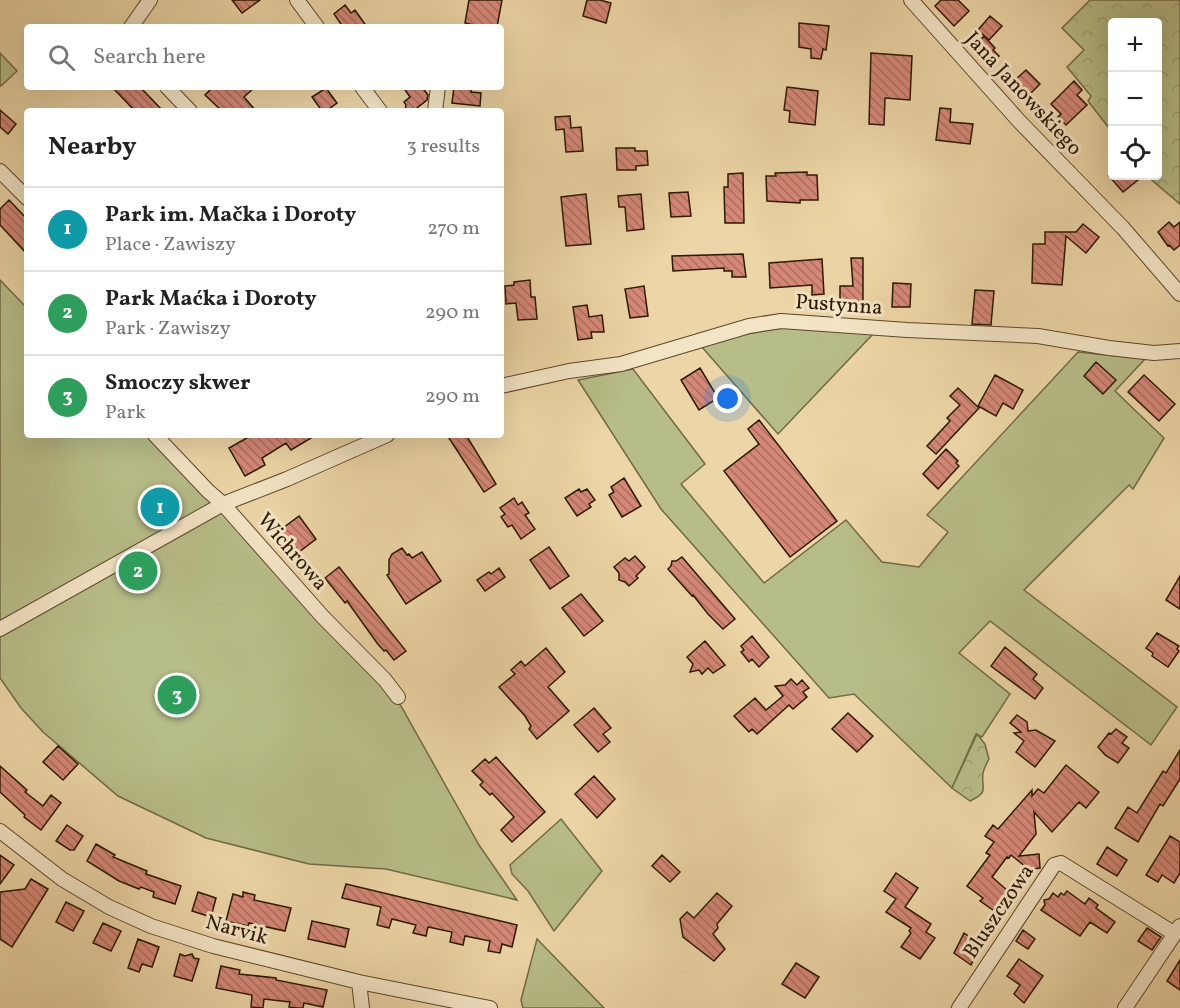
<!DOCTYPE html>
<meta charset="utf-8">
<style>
body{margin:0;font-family:Vollkorn,serif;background:#f6f6f6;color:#222}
.controls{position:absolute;right:18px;top:18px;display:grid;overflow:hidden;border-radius:6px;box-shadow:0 6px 24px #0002}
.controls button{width:54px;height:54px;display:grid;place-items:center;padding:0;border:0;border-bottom:2px solid #e0e0e0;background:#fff;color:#222;font:30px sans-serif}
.you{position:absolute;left:728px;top:399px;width:21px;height:21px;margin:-15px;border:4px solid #fff;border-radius:50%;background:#1a73e8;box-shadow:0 0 0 9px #1a73e833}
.badge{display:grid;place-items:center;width:39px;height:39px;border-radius:50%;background:#8f2418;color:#fff;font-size:20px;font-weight:700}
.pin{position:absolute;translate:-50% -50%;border:3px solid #fff;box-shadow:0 2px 6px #0006}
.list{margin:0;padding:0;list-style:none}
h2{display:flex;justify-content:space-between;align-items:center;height:78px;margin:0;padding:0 24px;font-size:26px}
h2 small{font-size:20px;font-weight:400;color:#767676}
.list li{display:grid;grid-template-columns:39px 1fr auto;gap:18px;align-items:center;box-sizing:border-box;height:84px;padding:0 24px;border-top:2px solid #e0e0e0}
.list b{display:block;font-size:22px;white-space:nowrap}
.list p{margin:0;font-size:20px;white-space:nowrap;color:#767676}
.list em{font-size:20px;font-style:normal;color:#767676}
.icon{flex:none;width:33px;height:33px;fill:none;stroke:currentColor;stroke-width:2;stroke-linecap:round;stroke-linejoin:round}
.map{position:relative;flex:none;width:1180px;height:1008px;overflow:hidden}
.search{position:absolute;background:#fff;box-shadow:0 6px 24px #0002;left:24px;top:24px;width:480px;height:66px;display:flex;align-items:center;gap:15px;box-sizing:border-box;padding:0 21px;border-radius:6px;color:#767676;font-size:22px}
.panel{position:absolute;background:#fff;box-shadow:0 6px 24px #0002;left:24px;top:108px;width:480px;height:330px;border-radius:6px}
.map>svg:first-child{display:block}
.green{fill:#b7bd88;stroke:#716b45;stroke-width:1.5}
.forest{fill:url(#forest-crowns);stroke:#716b45;stroke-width:1.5}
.building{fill:url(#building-back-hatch);stroke:#2b1902;stroke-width:1.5}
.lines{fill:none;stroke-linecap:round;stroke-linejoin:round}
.minor-casing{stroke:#5b482b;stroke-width:16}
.minor{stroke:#f3e4c5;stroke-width:14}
.labels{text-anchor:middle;stroke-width:6;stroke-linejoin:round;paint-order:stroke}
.street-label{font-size:21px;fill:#2b1902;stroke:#f3e4c5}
</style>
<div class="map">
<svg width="1180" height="1008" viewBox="0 0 1180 1008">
<defs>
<pattern id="forest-crowns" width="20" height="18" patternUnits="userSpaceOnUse" patternTransform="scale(1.5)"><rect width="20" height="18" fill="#b7bd88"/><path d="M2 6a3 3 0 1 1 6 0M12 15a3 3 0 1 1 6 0" fill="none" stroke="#9ea274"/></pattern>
<pattern id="building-back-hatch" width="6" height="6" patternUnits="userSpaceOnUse" patternTransform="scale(1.5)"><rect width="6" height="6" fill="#d58876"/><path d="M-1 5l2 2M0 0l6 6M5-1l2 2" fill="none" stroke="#ad6e5f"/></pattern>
</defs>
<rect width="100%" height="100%" fill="#ecd5a6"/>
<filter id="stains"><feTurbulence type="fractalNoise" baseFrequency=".00333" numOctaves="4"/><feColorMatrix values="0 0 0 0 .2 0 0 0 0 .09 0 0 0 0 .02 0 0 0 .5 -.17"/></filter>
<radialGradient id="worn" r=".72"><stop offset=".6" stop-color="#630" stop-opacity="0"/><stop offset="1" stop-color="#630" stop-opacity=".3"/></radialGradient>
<path class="green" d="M0 53 17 71 1 86 0 84Z
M0 280 27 308V435H148L370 667 401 706 479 845 517 900 386 869 309 864 206 838 118 796 43 732 21 708 0 678Z
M788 327 873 334 778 434 701 346 741 335Z
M1078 352 1145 359 1115 391 1164 438 1133 489 1129 485 1024 590 1177 707 1151 745 990 621 959 653 1010 694 982 737 976 734 952 788 854 694 829 698 661 509 578 380 633 369 705 464 681 484 764 583 846 520 882 562 919 567 948 532 927 515Z
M561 819 602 871 554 931 528 891 512 874 510 865Z
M537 939 604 1008H523L521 1000Z"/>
<path class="forest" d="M1090 0H1180V204L1147 176H1158V22H1112V132L1088 101 1091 96 1067 67 1084 50 1062 28Z
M977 734 985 744 989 759C987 763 984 768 983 773 981 790 990 791 970 801L952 788Z"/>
<path class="building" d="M232 0H260L242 13Z
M469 0H502L497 27H474V25L465 23Z
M587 0H600L611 3 606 23 583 16Z
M941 0H958L969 11 954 26 935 6Z
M345 5 351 13 355 10 367 27H343L334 14Z
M990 16 1002 26 989 40 978 30Z
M799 23 829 26 826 50 823 49 821 59 811 58V49L799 47Z
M984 36 995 48 993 50 999 56 988 67 972 50Z
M871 53 912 56 910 100 885 98 884 125 869 124Z
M1026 70 1040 84 1026 98 1012 83Z
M1074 81 1082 90 1077 95 1087 105 1066 125 1058 117 1061 114 1051 104Z
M112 87H140L163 111H135Z
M213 87H255L244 97 256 111H222L205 95Z
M403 87H422L428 95 427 100 413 111H405L406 105 404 102 410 97Z
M454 87H472L471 92 481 93 480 106 452 103Z
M787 87 818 91 815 125 789 122 790 111 784 110Z
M326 88 337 103 326 111H322L312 97Z
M940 108 951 109 950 122 973 124 970 144 936 140Z
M0 110 16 124 8 134 0 127Z
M570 116 571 128 581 127 583 151 566 152 564 129 556 130 555 117Z
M616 148H635V151H647L648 165 636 166V170H617Z
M807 172V175H817L818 200H800V203L767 201 766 176H776L775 173Z
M743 173 744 223H725L724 187H728V174Z
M1109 176H1143L1123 192Z
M688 192 691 216 671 217 669 193Z
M586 194 591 244 566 246 561 197Z
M641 194 644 229 627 231 625 207H619L618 196Z
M9 200 27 219V254L0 225V209Z
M1169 222 1174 227 1180 222V245L1174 250 1169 245 1168 246 1158 232Z
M1083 224 1099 237 1086 253 1066 236 1062 285 1032 283 1033 244H1045V232H1076Z
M743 254 746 277H732V271H724V268L673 271 672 256Z
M851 258H863V305L840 306V286H853Z
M822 259 824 294 812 295V285L770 288 769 263Z
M530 280 531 297H535L537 319 518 320 516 303 506 304 505 286 514 285V282Z
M893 283 911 284 910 307H892Z
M644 286 648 316 630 318 625 289Z
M975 290 994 291 991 325 972 324Z
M587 305 589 317 602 315 604 332H591L592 338 578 340 573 307Z
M1096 362 1116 380 1103 394 1084 376Z
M700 368 718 398 699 410 681 380Z
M995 375 1023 390 1013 409 1003 403 996 416 978 406Z
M1144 375 1175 404 1159 421 1128 392Z
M958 388 979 408 936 454 927 446 950 421 947 418 960 405 950 396Z
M759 420 837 521 790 557 724 471 759 444 748 429Z
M252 435H316L291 450 286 443 262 458 265 465 245 476 229 448Z
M447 435H466L496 484 484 492Z
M946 449 958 461 956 463 959 466 938 489 923 474Z
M624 478 641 506 622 517 609 495 614 492 611 487Z
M579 489 581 492 587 489 595 500 589 504 591 507 577 516 565 498Z
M514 498 518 505 522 502 529 513 525 515 535 529 521 539 512 525 508 527 501 517 505 514 500 508Z
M299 516 316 539 299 552 290 541 284 546 275 534Z
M549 547 569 576 550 589 530 560Z
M402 548 407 555 409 554 412 558 422 552 441 581 406 604 387 575 389 574V560L392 554Z
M635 556 645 567 636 576 638 578 629 586 625 582 619 580V573L614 567 625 558 629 561Z
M682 557 735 619 723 629 708 614 693 595 692 596 668 569 671 566 672 561H676Z
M339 567 406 651 394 660 386 650 384 651 377 643 347 601 345 603 325 578Z
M499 568 505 577 485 591 477 580 489 572 491 574Z
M1180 576V609L1166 600Z
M581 594 603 621 584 636 562 608Z
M1157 633 1179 646 1177 649 1179 651 1168 667 1152 656 1153 653 1146 648Z
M752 636 769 657 759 667 752 659 749 662 741 652 744 650 741 646Z
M705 641 725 665 713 673 708 668 702 674 699 670 690 672 693 664 687 657Z
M1005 647 1037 674 1033 679 1043 688 1035 699 991 666Z
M546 648 565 672 548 687 569 711 537 739 529 729 531 726 525 716 499 687 515 674 511 670 521 661 525 666Z
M791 679 797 685 802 680 809 688 803 692 807 697 793 709 789 705 757 734 752 729 749 732 734 716 755 698 766 710 783 696 775 686 785 685Z
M594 708 611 728 603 734 610 742 598 752 574 725Z
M848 713 873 736 857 752 832 729Z
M1017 715 1027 722 1028 731 1036 730 1055 741 1035 767 1016 752 1024 741 1014 733 1021 732 1010 723Z
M1116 729 1127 737 1122 743 1129 748 1118 763 1105 755 1098 747 1109 733 1111 734Z
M58 746 78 764 63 780 43 762Z
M1180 750V779L1163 806 1160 804 1138 842 1115 828 1128 807 1137 813 1163 771 1166 773Z
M496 757 545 812 512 842 501 830 514 817 492 793 490 795 480 785 483 782 472 771 485 759 489 763Z
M1066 765 1099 792 1086 808 1079 802 1052 832 1034 812 1036 834 1019 856 1039 854 1040 868 1026 870V867L1011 855 1009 858 1007 857 992 877 1008 891 993 910 980 901 983 898 967 886 990 855 986 853 994 842 985 836 993 825 998 829 1032 790V796L1038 789 1044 793Z
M0 766 27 790 25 792 43 806 51 795 61 803 41 830 24 817 25 815 0 792Z
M594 776 615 799 597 818 575 794Z
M67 825 83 836 74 850H70L56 841Z
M1170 836 1180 842V873L1174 883 1162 875 1158 882 1146 875Z
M96 844 115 855 113 857 147 871 146 874 181 886 175 904 153 897 154 892 141 887 139 889 119 881 87 861Z
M1107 847 1127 860 1117 876 1097 864Z
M0 855 14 865 0 884Z
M662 855 680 872 670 882 652 866Z
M896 873 918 888 905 907 931 924 926 932 935 938 920 959 901 947 911 933 909 931 911 928 886 912 896 899 884 891Z
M31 879 48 889 12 947 0 939V892L25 889Z
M346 884 517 925 512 947 502 944 500 953 488 951 490 941 465 936 463 945 450 942 452 932 428 927 426 936 413 933 416 925 392 919 389 928 377 925 381 907 342 898Z
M1067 891 1085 904 1089 898 1098 905 1096 908 1115 922 1107 933 1090 922 1080 936 1041 910 1045 905 1044 900 1049 899 1053 893 1058 897 1061 893 1064 895Z
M198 892 216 898 211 917 192 911Z
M243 892 255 895 254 900 291 908 285 931 249 923 248 926 226 921 233 894 243 897Z
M717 893 732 906 717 924 718 928 713 934 725 949 714 961 683 937 680 919 687 912 694 918Z
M66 902 84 911 73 931 56 922Z
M312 921 349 929 345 947 308 939Z
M103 923 121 931 111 951 93 943Z
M1147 928 1161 937 1152 950 1138 941Z
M1023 930 1035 939 1028 949 1016 941Z
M964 933 981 945 971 965 954 953Z
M138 939 159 947 152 967 142 964 139 972 128 968Z
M180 954 185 956 192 954 194 958 199 959 192 981 174 976Z
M1019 959 1043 976 1024 1003 1014 994 1020 985 1007 976Z
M1180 960V990L1167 981Z
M796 963 819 977 805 998 782 984Z
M221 966 240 970 239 974 276 978V980L327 990 323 1007 304 1003 303 1008H296L289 1007 290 1002 264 999 263 1008 251 1007 252 995 216 988Z"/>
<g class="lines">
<defs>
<path id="minor" d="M297 0 317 27
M911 0 1019 121 1123 228 1180 294
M131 27 150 0
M167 87 190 111
M362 87 380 111
M435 111 438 87
M0 171 27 198
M501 386 569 371 621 364 749 326 781 321 907 330 1038 336 1109 348 1154 353 1180 351
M155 435 208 491 223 504 322 616 385 680 398 697
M0 629 223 504 287 479 387 435
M0 831 62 879 109 907 151 926 213 946 359 982 490 1008
M359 982 362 1008
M959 1008 1054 865 1061 863 1175 934
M1125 1008 1180 926"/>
</defs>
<use href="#minor" class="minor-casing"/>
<use href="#minor" class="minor"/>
</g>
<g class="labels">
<g class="street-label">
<text transform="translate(1024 93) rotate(47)" y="7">Jana Janowskiego</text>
<text transform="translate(839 304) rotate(4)" y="7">Pustynna</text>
<text transform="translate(293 551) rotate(49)" y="7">Wichrowa</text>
<text transform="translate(998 911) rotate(-56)" y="7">Bluszczowa</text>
<text transform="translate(237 929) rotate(15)" y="7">Narvik</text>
</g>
</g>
<rect width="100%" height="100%" filter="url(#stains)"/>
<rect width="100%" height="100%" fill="url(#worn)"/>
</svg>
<div class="controls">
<button>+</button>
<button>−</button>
<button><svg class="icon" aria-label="locate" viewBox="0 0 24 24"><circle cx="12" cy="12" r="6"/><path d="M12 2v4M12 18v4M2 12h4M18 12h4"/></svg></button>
</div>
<div class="you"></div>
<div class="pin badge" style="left:160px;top:507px;background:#0f9aa8">1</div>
<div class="pin badge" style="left:138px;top:571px;background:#2e9e5b">2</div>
<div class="pin badge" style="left:177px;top:695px;background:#2e9e5b">3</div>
<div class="search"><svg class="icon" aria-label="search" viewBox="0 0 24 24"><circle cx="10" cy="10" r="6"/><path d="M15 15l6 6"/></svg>Search here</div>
<section class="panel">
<h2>Nearby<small>3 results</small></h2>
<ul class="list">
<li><span class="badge" style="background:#0f9aa8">1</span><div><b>Park im. Mačka i Doroty</b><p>Place · Zawiszy</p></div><em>270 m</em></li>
<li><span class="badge" style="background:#2e9e5b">2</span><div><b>Park Maćka i Doroty</b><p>Park · Zawiszy</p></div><em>290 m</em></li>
<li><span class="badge" style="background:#2e9e5b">3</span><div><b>Smoczy skwer</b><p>Park</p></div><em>290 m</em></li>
</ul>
</section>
</div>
